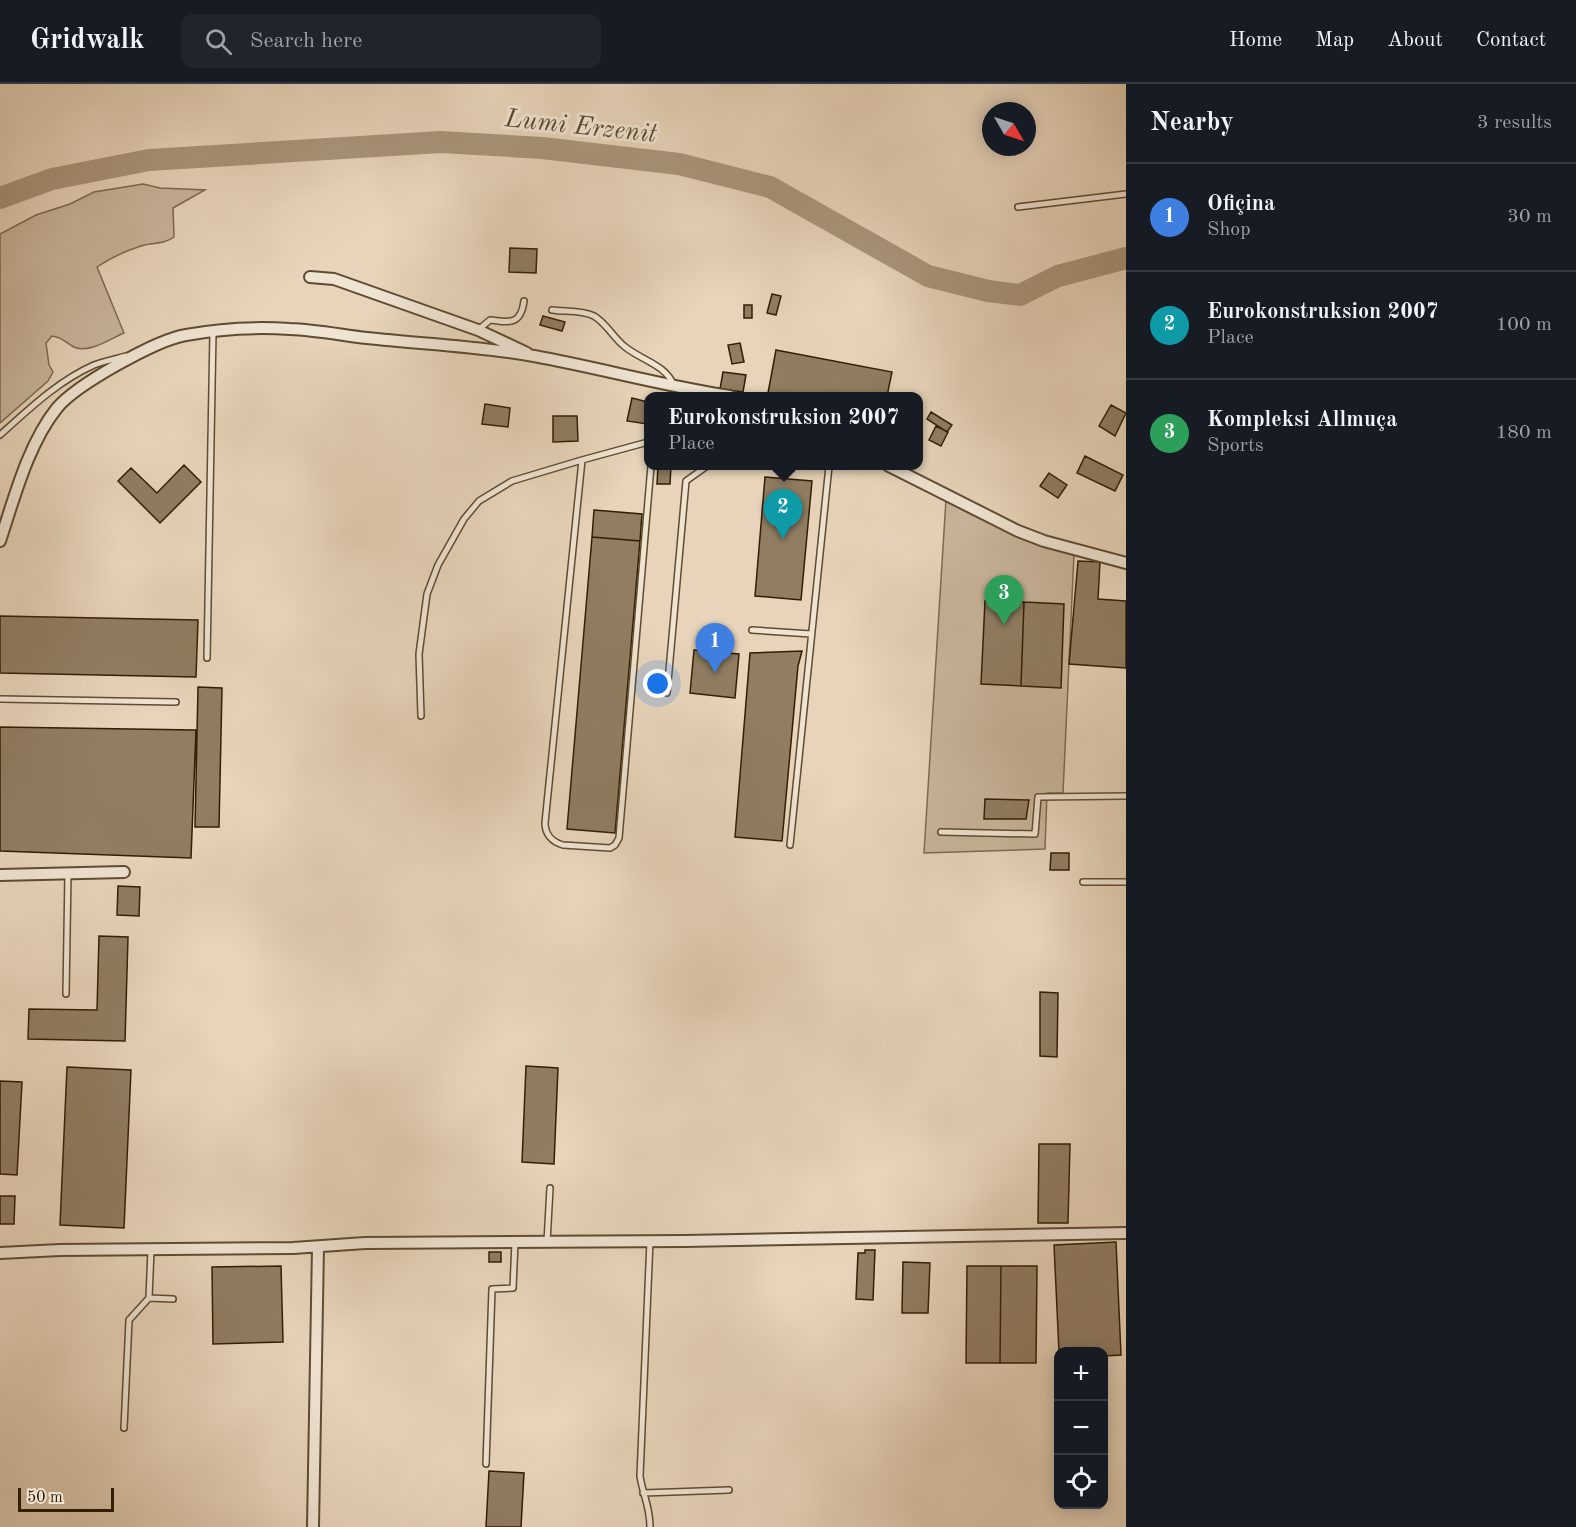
<!DOCTYPE html>
<meta charset="utf-8">
<style>
body{margin:0;font-family:"Old Standard TT",serif;background:#20242c;color:#f1f3f6}
.controls{position:absolute;right:18px;bottom:18px;display:grid;overflow:hidden;border-radius:12px;box-shadow:0 3px 15px #0003}
.controls button{width:54px;height:54px;display:grid;place-items:center;padding:0;border:0;border-bottom:2px solid #363941;background:#171b24;color:#f1f3f6;font:30px sans-serif}
.compass{position:absolute;left:982px;top:18px;width:54px;height:54px;border-radius:50%;background:#171b24;box-shadow:0 3px 15px #0003;rotate:129deg}
.scale{position:absolute;left:18px;bottom:15px;width:96px;box-sizing:border-box;padding-left:6px;border:3px solid #321e02;border-top:0;font-size:16px;line-height:21px;white-space:nowrap;color:#321e02;-webkit-text-stroke:4px #efe3d2;paint-order:stroke}
.you{position:absolute;left:658px;top:600px;width:21px;height:21px;margin:-15px;border:4px solid #fff;border-radius:50%;background:#1a73e8;box-shadow:0 0 0 9px #1a73e833}
.badge{display:grid;place-items:center;width:39px;height:39px;border-radius:50%;background:#c59692;color:#fff;font-size:20px;font-weight:700}
.pin{position:absolute;translate:-50% -50px;filter:drop-shadow(0 2px 3px #0008)}
.pin::after{content:'';position:absolute;top:32px;width:21px;height:18px;background:inherit;clip-path:polygon(0 0,100% 0,50% 100%)}
.popup{position:absolute;left:644px;top:308px;width:279px;height:78px;box-sizing:border-box;display:grid;place-content:center;border-radius:12px;background:#171b24;filter:drop-shadow(0 2px 4px #0005);font-size:20px;white-space:nowrap;color:#9ea1a6}
.popup b{font-size:22px;color:#f1f3f6}
.popup::after{content:'';position:absolute;left:50%;top:100%;margin-left:-12px;border:12px solid transparent;border-top-color:#171b24}
.list{margin:0;padding:0;list-style:none}
h2{display:flex;justify-content:space-between;align-items:center;height:78px;margin:0;padding:0 24px;font-size:26px}
h2 small{font-size:20px;font-weight:400;color:#9ea1a6}
.list li{display:grid;grid-template-columns:39px 1fr auto;gap:18px;align-items:center;box-sizing:border-box;height:108px;padding:0 24px;border-top:2px solid #363941}
.list b{display:block;font-size:22px;white-space:nowrap}
.list p{margin:0;font-size:20px;white-space:nowrap;color:#9ea1a6}
.list em{font-size:20px;font-style:normal;color:#9ea1a6}
.icon{flex:none;width:33px;height:33px;fill:none;stroke:currentColor;stroke-width:2;stroke-linecap:round;stroke-linejoin:round}
.map{position:relative;flex:none;width:1126px;height:1443px;overflow:hidden}
header{display:flex;align-items:center;gap:36px;box-sizing:border-box;height:84px;padding:0 30px;background:#171b24;border-bottom:2px solid #363941}
header strong{font-size:28px}
nav{display:flex;gap:33px;margin-inline-start:auto;font-size:21px}
.search{width:420px;height:54px;background:#20242c;display:flex;align-items:center;gap:15px;box-sizing:border-box;padding:0 21px;border-radius:12px;color:#9ea1a6;font-size:22px}
main{display:flex}
aside{flex:1;background:#171b24}
.map>svg:first-child{display:block}
.green{fill:#c8b59b;stroke:#7d6a4e;stroke-width:1.5}
.lines{fill:none;stroke-linecap:round;stroke-linejoin:round}
.river{stroke:#a9967b;stroke-width:22}
.building{fill:#907d62;stroke:#321e02;stroke-width:1.5}
.lane-casing{stroke:#5f4c30;stroke-width:8}
.street-casing{stroke:#5f4c30;stroke-width:14}
.lane{stroke:#efe3d2;stroke-width:5}
.street{stroke:#efe3d2;stroke-width:10}
.labels{text-anchor:middle;stroke-width:6;stroke-linejoin:round;paint-order:stroke}
.water-label{font-size:26px;font-style:italic;fill:#5c482c;stroke:#efe3d2}
</style>
<header>
<strong>Gridwalk</strong>
<div class="search"><svg class="icon" aria-label="search" viewBox="0 0 24 24"><circle cx="10" cy="10" r="6"/><path d="M15 15l6 6"/></svg>Search here</div>
<nav><a>Home</a><a>Map</a><a>About</a><a>Contact</a></nav>
</header>
<main>
<div class="map">
<svg width="1126" height="1443" viewBox="0 0 1126 1443">
<rect width="100%" height="100%" fill="#e7d4ba"/>
<filter id="stains"><feTurbulence type="fractalNoise" baseFrequency=".00333" numOctaves="4"/><feColorMatrix values="0 0 0 0 .2 0 0 0 0 .09 0 0 0 0 .02 0 0 0 .5 -.17"/></filter>
<radialGradient id="worn" r=".72"><stop offset=".6" stop-color="#630" stop-opacity="0"/><stop offset="1" stop-color="#630" stop-opacity=".3"/></radialGradient>
<path class="green" d="M143 100 160 104 205 106 173 124 174 153C163 161 154 158 141 162 125 167 112 173 97 183L124 249C110 255 88 270 74 263 65 258 62 253 52 252L46 259 49 281 53 288 48 297 0 339V150L36 131 70 120 94 108Z
M946 415 1074 470 1063 709H1047L1045 765 924 769Z"/>
<g class="lines">
<path class="river" d="M0 114 52 95 149 76 441 58 542 64 679 80 770 103 928 192 988 207 1020 211 1058 192 1126 174"/>
</g>
<path class="building" d="M510 164 537 165 536 189 509 188Z
M772 210 781 212 776 231 767 229Z
M744 221H752V234H744Z
M543 232 565 238 562 247 540 241Z
M740 259 744 278 732 280 728 261Z
M776 266 892 288 887 312H784L768 309Z
M723 288 746 291 743 308 720 305Z
M632 314 648 318 647 340 627 337Z
M485 320 510 324 508 343 482 340Z
M1111 321 1126 329 1115 352 1099 342Z
M931 328 952 341 947 348 927 335Z
M553 332H577L578 357 553 358Z
M936 342 948 348 941 362 929 356Z
M1085 372 1123 391 1115 407 1077 389Z
M184 381 201 398 160 439 118 397 131 384 157 409Z
M658 382H671L670 400H657Z
M1049 389 1067 401 1058 414 1040 402Z
M765 393 812 397 801 516 755 512Z
M594 426 642 430 640 457 592 453Z
M592 453 640 457 615 749 567 745Z
M1078 477 1100 478 1098 515 1126 517V584L1069 580Z
M985 517 1024 518 1021 602 981 600Z
M1024 518 1064 520 1061 604 1021 602Z
M0 532 198 536 196 593 0 589Z
M694 566 739 570 735 614 690 609Z
M802 567 798 582 782 757 735 753 750 569Z
M198 603 222 604 219 743H195Z
M0 643 196 646 191 774 0 767Z
M985 715 1029 716 1026 735H984Z
M1051 769H1069V786H1050Z
M118 802 140 803 139 832 117 831Z
M99 852 128 853 125 957 28 955 29 925 97 926Z
M1040 908 1058 909 1057 973 1040 972Z
M526 982 558 984 554 1080 522 1078Z
M67 983 131 986 124 1144 60 1141Z
M0 997 22 998 17 1091 0 1090Z
M1039 1060H1070L1068 1139H1038Z
M0 1112H15L14 1140H0Z
M1116 1158 1121 1271 1104 1272V1268H1059L1054 1161Z
M865 1166H875L873 1216 856 1215 858 1169H865Z
M489 1168H501V1178H489Z
M903 1178 930 1179 928 1229H902Z
M281 1182 283 1258 213 1260 212 1183Z
M967 1182H1001L1000 1279H966Z
M1001 1182H1037L1036 1279H1000Z
M489 1387 524 1389 521 1443H486Z"/>
<g class="lines">
<defs>
<path id="lane" d="M1018 123 1126 110
M552 226C565 228 581 226 594 232 606 239 613 253 624 262 640 276 666 280 674 302
M478 246 490 236C511 239 521 240 524 217
M0 351C29 325 58 297 94 281 104 277 116 275 126 272
M648 358 582 376 545 739C545 750 552 758 563 761L610 764 615 761 619 754 651 382
M752 546 811 550
M207 574 213 248
M667 609 686 397 707 382
M0 615 176 618
M421 632 419 570 427 510 438 481 464 435 479 417 512 397 582 376
M941 748 1035 750 1038 713 1126 712
M790 761 829 382
M1083 798H1126
M66 910 68 789
M650 1157 640 1392C643 1412 650 1422 650 1443
M547 1158 550 1104
M151 1166 149 1214 173 1215
M124 1344 129 1236 149 1214
M486 1380 492 1205 513 1204 515 1158
M643 1409 729 1406"/>
<path id="street" d="M310 193 334 195 478 246 527 269
M889 382 1018 447 1044 457 1126 479
M0 457C14 415 28 360 57 324 76 301 156 256 186 251 218 245 258 243 290 245 316 246 341 251 367 254 422 260 479 262 534 272 600 284 664 302 730 312
M0 791 124 788
M0 1169 60 1166 293 1164 365 1159 685 1157 1126 1149
M313 1443 318 1163"/>
</defs>
<use href="#lane" class="lane-casing"/>
<use href="#street" class="street-casing"/>
<use href="#lane" class="lane"/>
<use href="#street" class="street"/>
</g>
<g class="labels">
<g class="water-label">
<text transform="translate(581 41) rotate(6)" y="9">Lumi Erzenit</text>
</g>
</g>
<rect width="100%" height="100%" filter="url(#stains)"/>
<rect width="100%" height="100%" fill="url(#worn)"/>
</svg>
<div class="controls">
<button>+</button>
<button>−</button>
<button><svg class="icon" aria-label="locate" viewBox="0 0 24 24"><circle cx="12" cy="12" r="6"/><path d="M12 2v4M12 18v4M2 12h4M18 12h4"/></svg></button>
</div>
<svg class="compass" viewBox="-18 -18 36 36"><path d="M0-13l5 13h-10z" fill="#e53935"/><path d="M0 13l5-13h-10z" fill="#9ea1a6"/></svg>
<div class="scale">50 m</div>
<div class="you"></div>
<div class="pin badge" style="left:715px;top:589px;background:#3f7fe0">1</div>
<div class="pin badge" style="left:783px;top:455px;background:#0f9aa8">2</div>
<div class="popup"><b>Eurokonstruksion 2007</b>Place</div>
<div class="pin badge" style="left:1004px;top:541px;background:#2e9e5b">3</div>
</div>
<aside>
<h2>Nearby<small>3 results</small></h2>
<ul class="list">
<li><span class="badge" style="background:#3f7fe0">1</span><div><b>Ofiçina</b><p>Shop</p></div><em>30 m</em></li>
<li><span class="badge" style="background:#0f9aa8">2</span><div><b>Eurokonstruksion 2007</b><p>Place</p></div><em>100 m</em></li>
<li><span class="badge" style="background:#2e9e5b">3</span><div><b>Kompleksi Allmuça</b><p>Sports</p></div><em>180 m</em></li>
</ul>
</aside>
</main>
